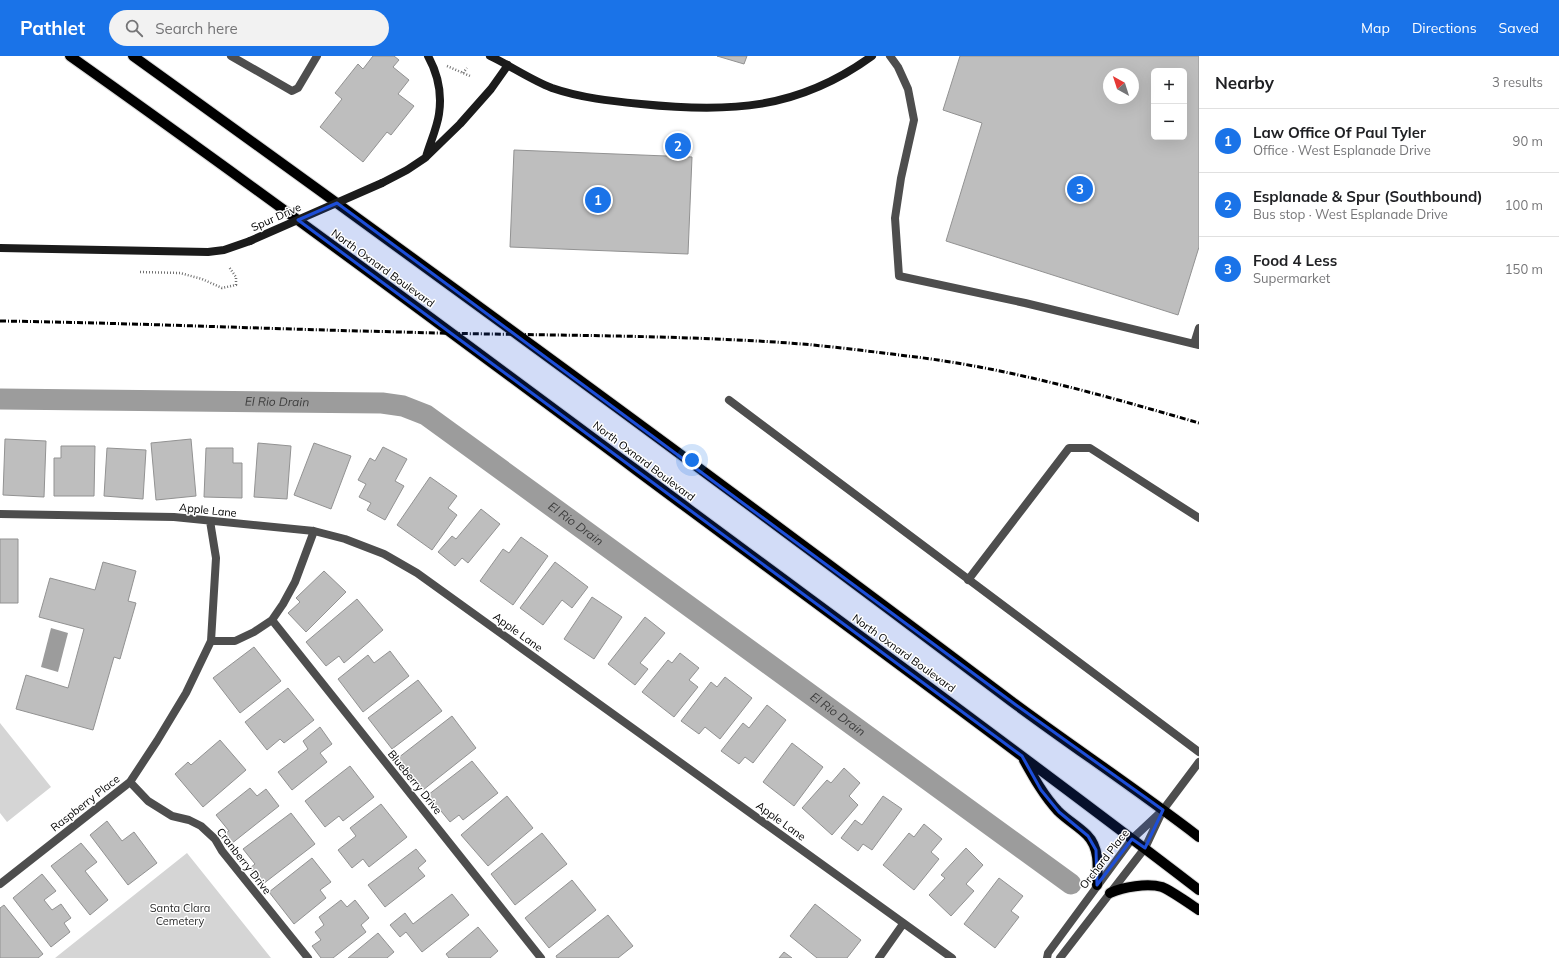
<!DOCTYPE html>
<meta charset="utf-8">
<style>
body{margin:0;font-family:Mulish,sans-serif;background:#f2f2f2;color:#202124}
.controls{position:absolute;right:12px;top:12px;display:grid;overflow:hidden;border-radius:6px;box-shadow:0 4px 16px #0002}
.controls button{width:36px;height:36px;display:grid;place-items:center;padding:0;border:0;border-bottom:1px solid #e0e0e0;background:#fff;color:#202124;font:20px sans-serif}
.compass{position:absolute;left:1103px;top:12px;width:36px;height:36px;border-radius:50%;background:#fff;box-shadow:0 4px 16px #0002;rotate:321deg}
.you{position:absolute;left:692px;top:404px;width:14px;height:14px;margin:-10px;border:3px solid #fff;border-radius:50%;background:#1a73e8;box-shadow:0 0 0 6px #1a73e833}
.badge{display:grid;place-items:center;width:26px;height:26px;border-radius:50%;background:#1a73e8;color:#fff;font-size:13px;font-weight:700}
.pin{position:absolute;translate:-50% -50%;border:2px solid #fff;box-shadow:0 1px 4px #0006}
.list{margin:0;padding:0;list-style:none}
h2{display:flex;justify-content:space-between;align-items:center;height:52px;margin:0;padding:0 16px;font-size:17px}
h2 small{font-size:13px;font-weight:400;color:#757577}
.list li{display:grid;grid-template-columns:26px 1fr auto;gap:12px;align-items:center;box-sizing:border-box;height:64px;padding:0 16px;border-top:1px solid #e0e0e0}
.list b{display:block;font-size:15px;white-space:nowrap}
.list p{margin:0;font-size:13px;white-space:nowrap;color:#757577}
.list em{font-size:13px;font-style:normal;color:#757577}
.icon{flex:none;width:22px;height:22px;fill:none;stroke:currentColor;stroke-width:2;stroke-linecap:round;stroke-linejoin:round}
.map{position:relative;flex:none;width:1199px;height:902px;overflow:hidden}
header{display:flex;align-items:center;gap:24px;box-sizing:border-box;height:56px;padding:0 20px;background:#1a73e8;color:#fff}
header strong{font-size:19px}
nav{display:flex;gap:22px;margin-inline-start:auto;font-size:14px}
.search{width:280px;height:36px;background:#f2f2f2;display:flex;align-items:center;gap:10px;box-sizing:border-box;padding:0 14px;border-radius:22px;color:#757577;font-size:15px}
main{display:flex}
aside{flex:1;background:#fff}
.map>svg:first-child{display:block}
.green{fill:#d5d5d5}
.water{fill:#9c9c9c}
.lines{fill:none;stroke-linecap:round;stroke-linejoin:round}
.canal{stroke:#9c9c9c;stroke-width:21}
.building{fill:#bebebe;stroke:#929292;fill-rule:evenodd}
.primary-casing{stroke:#dbdbdb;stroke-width:12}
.path{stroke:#707070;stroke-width:2.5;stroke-dasharray:1 2;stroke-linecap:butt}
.lane{stroke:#4e4e4e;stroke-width:8}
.street{stroke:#4e4e4e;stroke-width:8}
.secondary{stroke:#1b1b1b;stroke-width:8}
.primary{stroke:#000;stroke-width:10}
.rail{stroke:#000;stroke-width:3;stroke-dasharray:6 2 1 2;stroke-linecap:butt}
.secondary-bridge{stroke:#1b1b1b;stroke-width:8}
.marked{fill:#1d4ed8;fill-opacity:0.2;stroke:#1d4ed8;stroke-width:3;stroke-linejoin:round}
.labels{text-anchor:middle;stroke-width:3;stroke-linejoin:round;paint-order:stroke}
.street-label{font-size:11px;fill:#000;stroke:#fff}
.park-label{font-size:11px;fill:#2c2c2c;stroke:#fff}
.water-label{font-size:12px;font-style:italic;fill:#3d3d3d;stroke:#fff}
</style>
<header>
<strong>Pathlet</strong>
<div class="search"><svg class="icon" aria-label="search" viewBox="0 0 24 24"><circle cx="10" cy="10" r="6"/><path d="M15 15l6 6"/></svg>Search here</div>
<nav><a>Map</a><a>Directions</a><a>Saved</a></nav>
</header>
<main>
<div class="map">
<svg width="1199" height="902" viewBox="0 0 1199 902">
<rect width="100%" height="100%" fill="#fff"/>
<path class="green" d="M0 667 51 731 7 766 0 757Z
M187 797 271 902H55Z"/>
<path class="water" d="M51 572 68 577 58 616 41 611Z"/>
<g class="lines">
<path class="canal" id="s1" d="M0 343 382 347 403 350 426 359 1071 828"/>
</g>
<path class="building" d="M373 0H394L399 4 393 11 409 24 398 38 414 50 391 79 387 76 363 106 320 71 342 43 335 37 358 8 363 13Z
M717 0H747L744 8Z
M960 0H1199V191L1178 259 946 185 982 67 943 54ZM1154 15H1184V81H1154ZM1109 18H1133V42H1109Z
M514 94 692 101 688 198 510 191Z
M5 383 46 385 44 441 3 439Z
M191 383 196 440 156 444 151 387Z
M258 387 291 390 287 443 254 441Z
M314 387 351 400 331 453 294 439Z
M61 390H95L94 440H54V402H61Z
M383 391 407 403 395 425 404 430 385 464 367 454 371 447 359 441 366 428 358 424 370 402 375 405Z
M107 392 146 394 143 443 104 440Z
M206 392H233V407H242V442L204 441Z
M430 421 457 440 448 452 457 459 432 494 397 469Z
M481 453 500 468 468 507 462 502 455 510 438 496 452 480 456 483Z
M521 481 548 500 513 549 480 525 503 493 509 497Z
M0 483H18V547H0Z
M103 506 136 515 128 545 136 547 120 603 114 601 93 674 16 653 26 619 68 632 84 573 39 561 50 522 95 534Z
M555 506 588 531 572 552 562 544 543 569 520 552Z
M324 515 346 536 306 576 288 557 300 546 296 542Z
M592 541 622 561 594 603 564 583Z
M357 543 383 574 344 607 339 600 326 610 306 586Z
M645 561 665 577 640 607 648 613 635 629 608 608Z
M254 591 281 625 240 657 213 622Z
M390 595 409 620 363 656 338 623 368 599 374 607Z
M680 597 699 612 689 624 698 631 674 661 642 636 668 604 672 607Z
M725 621 752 642 720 683 705 671 699 678 681 665 711 626 717 631Z
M418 624 442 655 392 693 368 662Z
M288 632 314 664 284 687 280 683 267 694 245 666Z
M767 649 786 664 753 707 745 701 739 708 721 695 743 667 749 672Z
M452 660 476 692 423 734 398 702Z
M320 671 332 688 320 697 327 706 292 734 278 716 308 693 303 685Z
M220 684 246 714 203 751 175 718 188 706 191 709Z
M792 687 823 711 794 750 763 726Z
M472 705 498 737 463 764 459 759 450 766 428 739Z
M350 710 374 741 343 765 339 760 325 771 305 745Z
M844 712 860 727 849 740 858 749 832 779 802 752 827 724 831 727Z
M250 732 257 740 266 733 279 750 231 788 223 779 229 775 216 759Z
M507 740 533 772 488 810 461 779Z
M883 740 902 753 872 794 863 788 858 795 841 782 855 764 862 769Z
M381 748 407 781 369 811 363 803 352 812 338 794 356 780 350 772Z
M291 757 315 788 263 828 250 812 255 808 243 793Z
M107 765 122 785 134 776 157 807 128 829 90 779Z
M924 768 942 783 931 796 939 803 914 834 883 809 909 777 914 781Z
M542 777 567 808 515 849 491 818Z
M81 787 97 806 85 815 108 844 90 859 51 810Z
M966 792 983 809 966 828 974 835 951 860 929 839 945 822 941 819Z
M416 793 426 805 418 812 425 820 385 851 368 829Z
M312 802 331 826 320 834 326 842 294 868 269 836Z
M42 818 56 835 44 844 52 854 61 848 71 862 64 867 70 876 51 891 13 842Z
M999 822 1023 840 1011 855 1019 861 995 892 964 868Z
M572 824 596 854 549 892 525 862Z
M452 838 469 859 422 896 406 876 400 881 390 869 405 857 413 868Z
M341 844 347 851 355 844 369 862 361 869 366 876 333 902H321L312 890 321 884 315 876 324 869 319 861Z
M815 848 861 884 847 902H817L790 880Z
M4 849 43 898 38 902H0V852Z
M608 859 633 890 618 902H557L556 900Z
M478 871 498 895 490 902H449L446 898Z
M378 877 394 896 387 902H348Z
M784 896 792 902H779Z"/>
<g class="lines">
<defs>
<path id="primary" d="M70 0C279 148 484 301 690 454 860 580 1031 705 1199 834
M133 0C428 212 721 426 1011 645 1073 691 1138 734 1199 781
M1024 704C1034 722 1044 740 1058 755 1067 764 1078 770 1087 779 1100 792 1098 812 1097 829
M1110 837C1123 831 1147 827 1162 831 1170 834 1190 848 1199 854"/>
</defs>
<use href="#primary" class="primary-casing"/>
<path class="path" d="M447 10 470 20
M463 17 467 12
M140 216 180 217 202 223 222 232 236 229V221L229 211"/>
<path class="lane" d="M231 0 292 35 298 32 317 0
M890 0 898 11 908 33 914 64 901 122 895 162 899 220 1025 247 1199 289
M1194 288 1199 272
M729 344 1199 696
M968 524 1069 392H1090L1199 462
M1163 754 1199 706"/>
<path class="street" d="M0 458 174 461 314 475 345 483 384 498 417 517 952 902
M272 564 541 902
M211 585H235L254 576 272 564 283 548 295 526 314 475
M130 726 148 745 172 760 189 764 201 770 215 783 222 795 308 902
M0 828 130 726 157 685 186 637 211 585 216 502 210 465
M879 902 903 868
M1047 902 1048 897 1132 783 1163 754
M1060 902 1145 792 1161 758"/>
<path class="secondary" d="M490 0C511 10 531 24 552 32 581 42 611 45 641 48 729 57 798 54 872 0
M426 101C430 87 437 72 439 58 442 38 438 18 428 0
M382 127 407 114 425 102 460 68 491 33 508 9
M0 192 208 196 224 194 250 185"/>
<use href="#primary" class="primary"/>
<path class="rail" d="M0 265C134 267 267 273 401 276 530 280 660 278 789 287 831 290 874 296 916 301 1012 313 1106 340 1199 367"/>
<path class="secondary-bridge" d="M250 185 382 127"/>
</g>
<path class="marked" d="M337 147 1016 649 1163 754 1145 792 1132 783 1097 829 1096 794 1088 780 1059 756 1041 734 1022 700 298 164Z"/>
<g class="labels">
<g class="street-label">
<text transform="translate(276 161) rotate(-24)" y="4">Spur Drive</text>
<text transform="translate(383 212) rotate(36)" y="4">North Oxnard Boulevard</text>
<text transform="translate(644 405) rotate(37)" y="4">North Oxnard Boulevard</text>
<text transform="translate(208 454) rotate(6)" y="4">Apple Lane</text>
<text transform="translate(518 576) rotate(36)" y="4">Apple Lane</text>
<text transform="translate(904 597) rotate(36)" y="4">North Oxnard Boulevard</text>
<text transform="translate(415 726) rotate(51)" y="4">Blueberry Drive</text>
<text transform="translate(85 747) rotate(-38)" y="4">Raspberry Place</text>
<text transform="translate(781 765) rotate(36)" y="4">Apple Lane</text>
<text transform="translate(1104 803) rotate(-52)" y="4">Orchard Place</text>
<text transform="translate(244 805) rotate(52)" y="4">Cranberry Drive</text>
</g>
<g class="park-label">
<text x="180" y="856">Santa Clara<tspan x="180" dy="13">Cemetery</tspan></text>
</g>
<g class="water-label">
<text dy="4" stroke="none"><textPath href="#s1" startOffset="277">El Rio Drain</textPath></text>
<text dy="4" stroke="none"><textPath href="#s1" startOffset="613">El Rio Drain</textPath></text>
<text dy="4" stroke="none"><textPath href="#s1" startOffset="937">El Rio Drain</textPath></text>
</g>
</g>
</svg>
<div class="controls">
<button>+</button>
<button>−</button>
</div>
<svg class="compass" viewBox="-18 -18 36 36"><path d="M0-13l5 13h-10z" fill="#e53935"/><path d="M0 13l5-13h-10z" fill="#757577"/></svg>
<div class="you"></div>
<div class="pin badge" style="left:598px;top:144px">1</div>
<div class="pin badge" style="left:678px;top:90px">2</div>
<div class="pin badge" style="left:1080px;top:133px">3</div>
</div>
<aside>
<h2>Nearby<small>3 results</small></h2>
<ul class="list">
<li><span class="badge">1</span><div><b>Law Office Of Paul Tyler</b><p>Office · West Esplanade Drive</p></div><em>90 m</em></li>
<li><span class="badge">2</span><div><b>Esplanade &amp; Spur (Southbound)</b><p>Bus stop · West Esplanade Drive</p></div><em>100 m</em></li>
<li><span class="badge">3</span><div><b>Food 4 Less</b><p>Supermarket</p></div><em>150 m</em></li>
</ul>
</aside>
</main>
